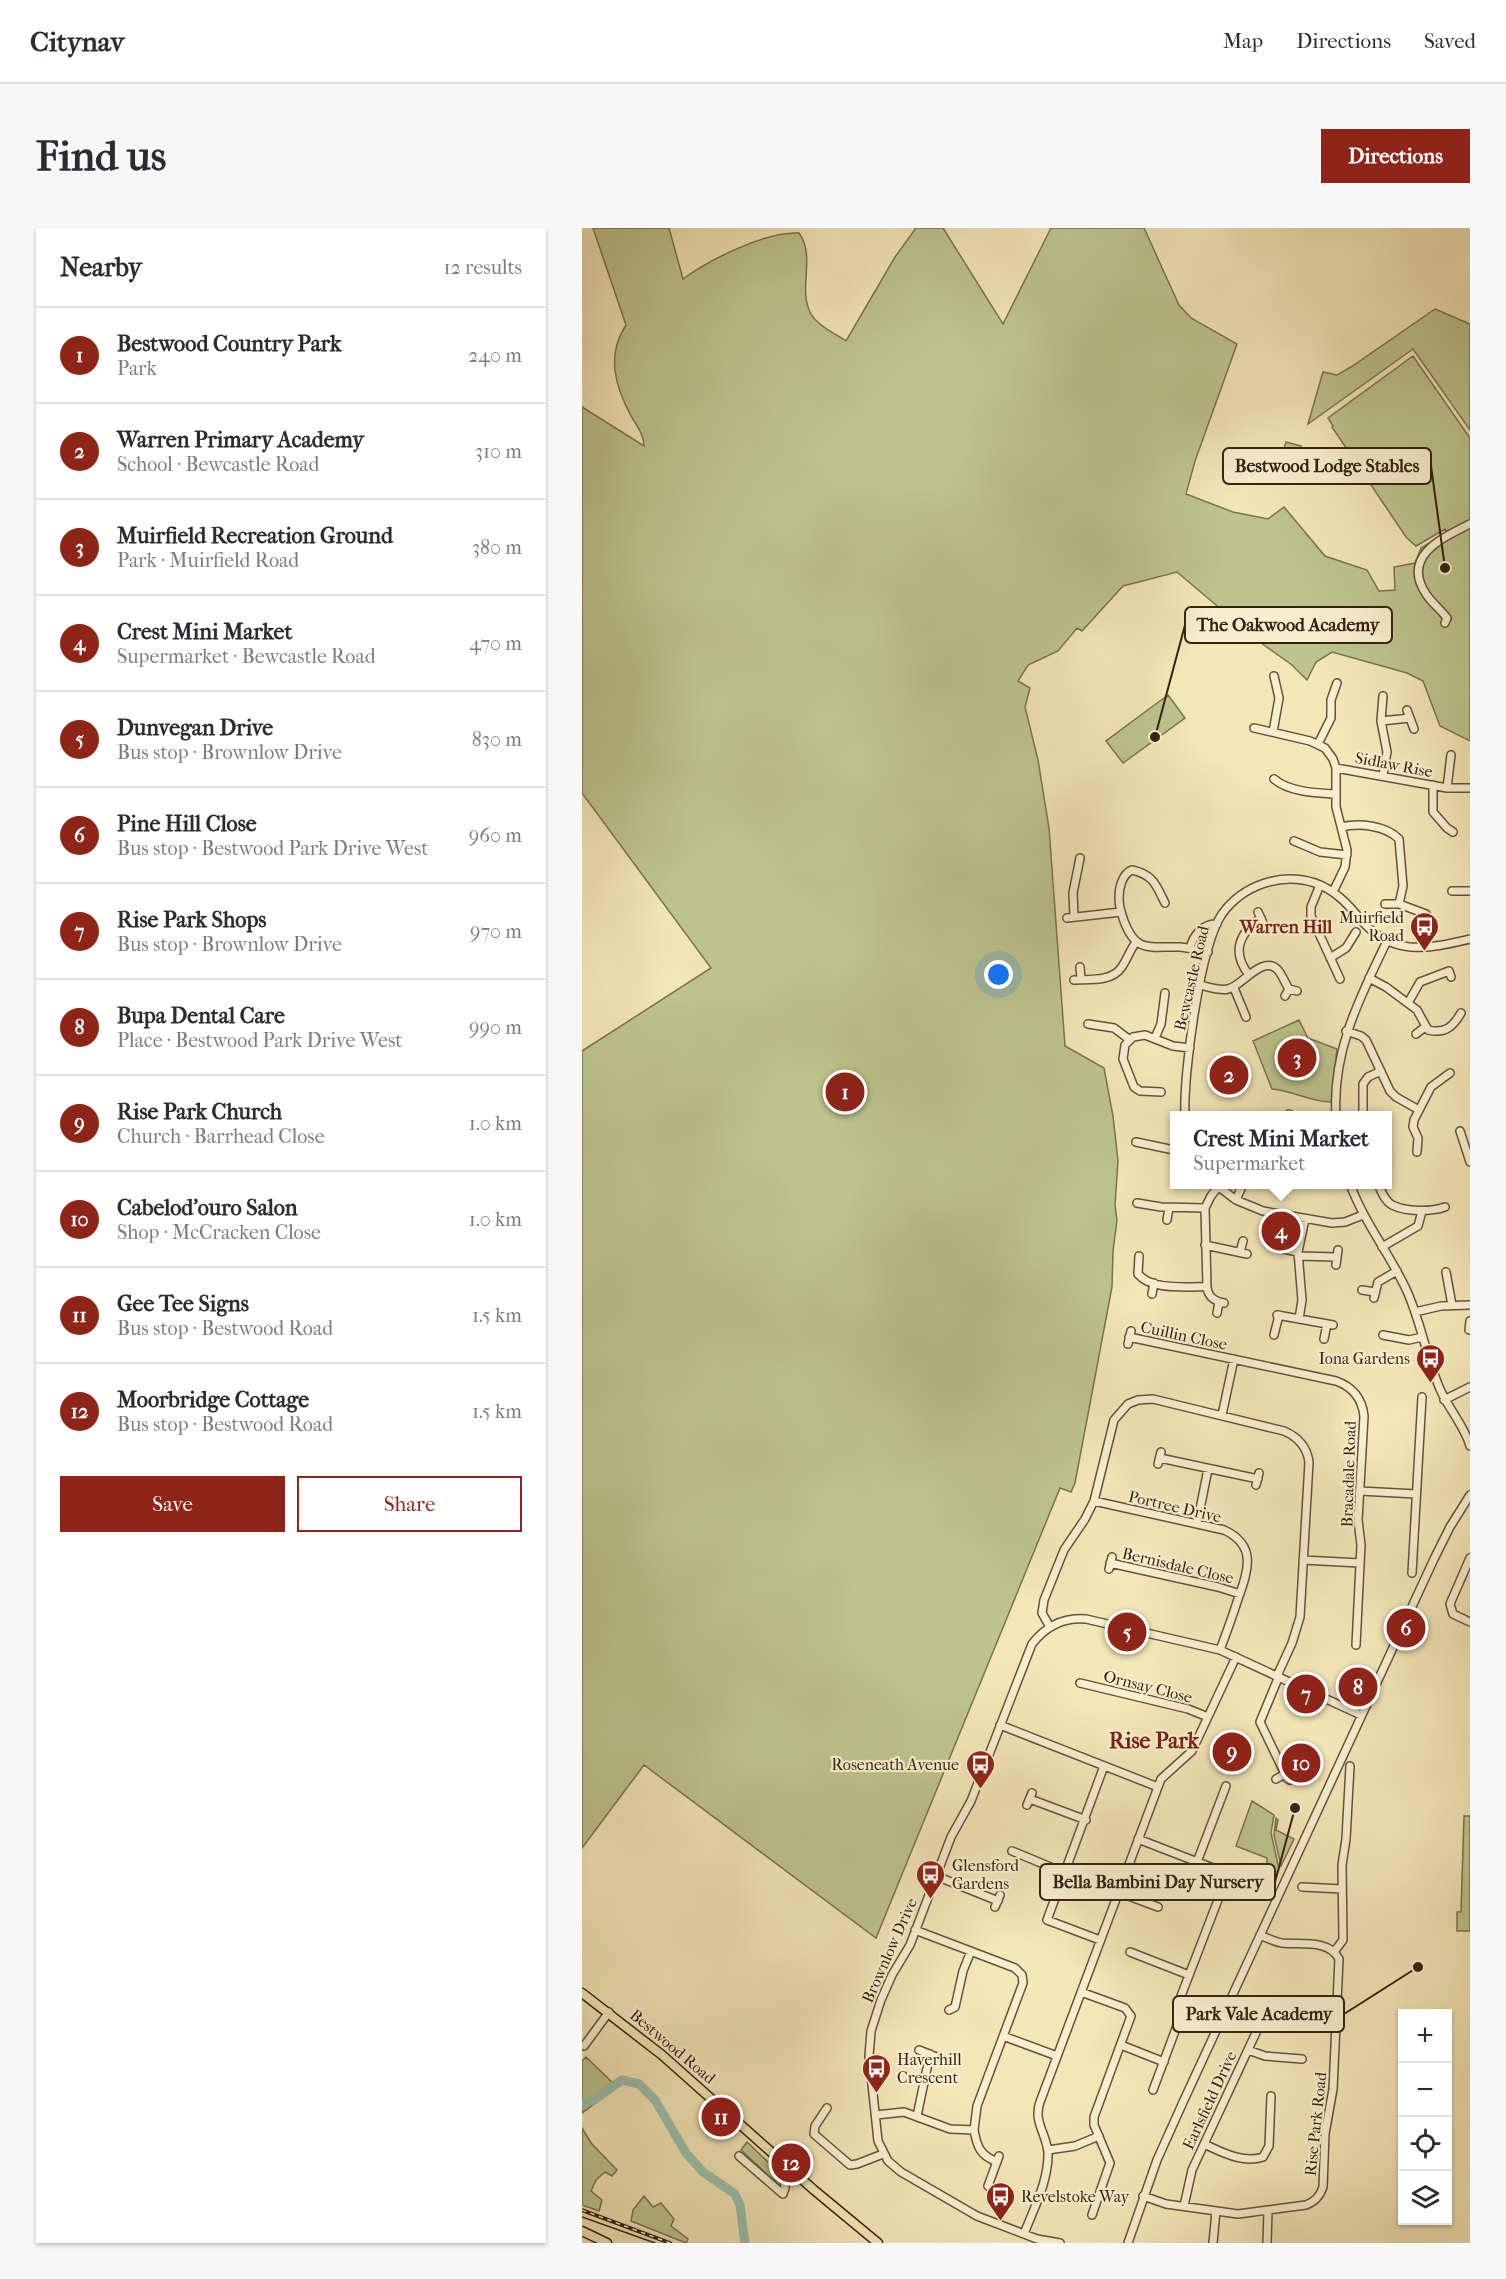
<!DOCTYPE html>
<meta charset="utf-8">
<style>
body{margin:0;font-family:"IM FELL French Canon",serif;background:#f7f7f7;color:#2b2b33}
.controls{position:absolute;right:18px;bottom:18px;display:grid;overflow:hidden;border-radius:0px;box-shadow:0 2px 4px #0004}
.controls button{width:54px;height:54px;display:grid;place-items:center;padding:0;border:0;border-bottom:2px solid #e1e1e2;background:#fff;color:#2b2b33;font:30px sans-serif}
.you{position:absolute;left:417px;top:747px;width:21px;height:21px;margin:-15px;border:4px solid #fff;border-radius:50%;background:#1a73e8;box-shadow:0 0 0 9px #1a73e833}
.badge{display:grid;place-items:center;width:39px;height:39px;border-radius:50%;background:#8f2418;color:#fff;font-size:20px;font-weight:700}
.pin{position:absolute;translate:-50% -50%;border:3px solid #fff;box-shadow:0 2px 6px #0006}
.popup{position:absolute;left:588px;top:883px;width:222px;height:78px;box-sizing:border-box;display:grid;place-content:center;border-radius:0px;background:#fff;filter:drop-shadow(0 2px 4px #0005);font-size:20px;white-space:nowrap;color:#7c7c81}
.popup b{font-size:22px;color:#2b2b33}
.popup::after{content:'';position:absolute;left:50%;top:100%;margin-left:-12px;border:12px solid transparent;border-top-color:#fff}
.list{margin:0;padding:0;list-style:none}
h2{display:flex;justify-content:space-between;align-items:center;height:78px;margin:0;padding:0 24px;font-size:26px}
h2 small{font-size:20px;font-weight:400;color:#7c7c81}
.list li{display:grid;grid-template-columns:39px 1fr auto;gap:18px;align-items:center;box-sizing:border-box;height:96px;padding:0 24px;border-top:2px solid #e1e1e2}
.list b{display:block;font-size:22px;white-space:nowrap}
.list p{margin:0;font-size:20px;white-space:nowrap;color:#7c7c81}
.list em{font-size:20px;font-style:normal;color:#7c7c81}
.actions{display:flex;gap:12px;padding:18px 24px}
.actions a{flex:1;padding:14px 0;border:2px solid #8f2418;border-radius:0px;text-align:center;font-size:21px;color:#8f2418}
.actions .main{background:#8f2418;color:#fff}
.icon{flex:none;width:33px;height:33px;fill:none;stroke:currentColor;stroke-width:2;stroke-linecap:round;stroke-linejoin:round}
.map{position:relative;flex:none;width:888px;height:2015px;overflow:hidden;border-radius:0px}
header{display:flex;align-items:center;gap:36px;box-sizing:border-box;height:84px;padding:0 30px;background:#fff;border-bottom:2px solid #e1e1e2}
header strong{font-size:28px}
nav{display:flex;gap:33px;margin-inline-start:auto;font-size:21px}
.intro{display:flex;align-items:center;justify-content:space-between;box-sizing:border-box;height:144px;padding:0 36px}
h1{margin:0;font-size:42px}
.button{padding:15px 27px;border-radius:0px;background:#8f2418;color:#fff;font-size:21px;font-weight:700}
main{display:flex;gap:36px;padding:0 36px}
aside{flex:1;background:#fff;border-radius:0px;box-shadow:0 2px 4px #0004}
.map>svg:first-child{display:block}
.green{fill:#bdc48d;stroke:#7a724f;stroke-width:1.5}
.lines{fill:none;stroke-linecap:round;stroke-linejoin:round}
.river{stroke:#9bc0af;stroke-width:9}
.minor-casing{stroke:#66523a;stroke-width:10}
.major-casing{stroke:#372111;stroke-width:11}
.minor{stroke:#f7efd0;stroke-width:7}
.major{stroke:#f3e6b7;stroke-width:8}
.tram{stroke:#372111;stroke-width:1.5}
.rail-casing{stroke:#372111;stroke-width:4}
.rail{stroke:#f7efd0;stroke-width:1.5;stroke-dasharray:4.5;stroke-linecap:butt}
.labels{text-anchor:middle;stroke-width:4.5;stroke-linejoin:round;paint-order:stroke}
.street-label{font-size:16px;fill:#372111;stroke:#f7efd0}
.poi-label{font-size:16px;fill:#372111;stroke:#f7efd0;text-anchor:end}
.neighbourhood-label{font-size:18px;font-weight:bold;fill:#7a1f14;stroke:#f7efd0}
.district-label{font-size:22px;font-weight:bold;fill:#7a1f14;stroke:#f7efd0}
.leader{fill:none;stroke:#372111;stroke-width:2}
.callout-dot{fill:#372111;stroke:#f7efd0;stroke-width:2}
.callout{fill:#f7efd0;stroke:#372111;stroke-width:2}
.callout-label{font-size:18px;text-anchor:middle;font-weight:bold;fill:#372111}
</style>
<header>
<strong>Citynav</strong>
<nav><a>Map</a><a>Directions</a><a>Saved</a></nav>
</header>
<div class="intro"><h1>Find us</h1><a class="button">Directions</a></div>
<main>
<aside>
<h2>Nearby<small>12 results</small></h2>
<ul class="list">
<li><span class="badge">1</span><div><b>Bestwood Country Park</b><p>Park</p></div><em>240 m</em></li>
<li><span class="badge">2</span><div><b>Warren Primary Academy</b><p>School · Bewcastle Road</p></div><em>310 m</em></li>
<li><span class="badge">3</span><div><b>Muirfield Recreation Ground</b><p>Park · Muirfield Road</p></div><em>380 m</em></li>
<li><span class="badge">4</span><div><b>Crest Mini Market</b><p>Supermarket · Bewcastle Road</p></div><em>470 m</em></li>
<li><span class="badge">5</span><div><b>Dunvegan Drive</b><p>Bus stop · Brownlow Drive</p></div><em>830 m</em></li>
<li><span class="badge">6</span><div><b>Pine Hill Close</b><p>Bus stop · Bestwood Park Drive West</p></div><em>960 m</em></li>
<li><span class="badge">7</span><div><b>Rise Park Shops</b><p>Bus stop · Brownlow Drive</p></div><em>970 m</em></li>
<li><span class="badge">8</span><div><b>Bupa Dental Care</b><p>Place · Bestwood Park Drive West</p></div><em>990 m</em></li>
<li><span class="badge">9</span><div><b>Rise Park Church</b><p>Church · Barrhead Close</p></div><em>1.0 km</em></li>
<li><span class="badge">10</span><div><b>Cabelod'ouro Salon</b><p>Shop · McCracken Close</p></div><em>1.0 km</em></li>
<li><span class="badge">11</span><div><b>Gee Tee Signs</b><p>Bus stop · Bestwood Road</p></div><em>1.5 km</em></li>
<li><span class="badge">12</span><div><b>Moorbridge Cottage</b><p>Bus stop · Bestwood Road</p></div><em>1.5 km</em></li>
</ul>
<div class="actions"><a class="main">Save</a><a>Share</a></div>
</aside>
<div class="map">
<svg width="888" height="2015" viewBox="0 0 888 2015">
<rect width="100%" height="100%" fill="#f3e6b7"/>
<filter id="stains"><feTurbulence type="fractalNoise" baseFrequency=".00333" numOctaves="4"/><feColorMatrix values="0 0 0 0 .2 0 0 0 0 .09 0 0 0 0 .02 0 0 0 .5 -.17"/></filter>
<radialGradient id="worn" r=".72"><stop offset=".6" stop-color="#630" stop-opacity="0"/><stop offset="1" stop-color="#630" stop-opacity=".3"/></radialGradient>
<path class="green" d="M11 0H87L101 51C127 32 184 3 217 5 234 29 216 59 228 84 234 97 252 105 264 113L313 29 334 0H361L421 96 469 0H562L597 77 609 90 655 116 613 233 604 266 651 284 686 291 702 279 743 328 785 342 797 363 813 362 812 339 833 335 839 320 865 304 863 301 834 318 824 309 750 199 751 198 746 190 831 128 888 210V513L858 498 841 453 825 445 750 424 734 434 725 452 710 437 679 415 595 344 541 358 500 403 495 400 476 423 446 437 436 453 448 460 443 479 456 532 467 600 483 818 522 840 531 888 536 933 533 977 535 992 531 1023 530 1059 493 1255 489 1264 478 1260 294 1710 62 1537 0 1620V823L129 740 0 565V179L62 218C62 207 55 198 49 188 33 158 24 127 44 97Z
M853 81 888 96V202L831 121 726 196 741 144 755 147 769 139Z
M704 214 719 218 710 247 696 243Z
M586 467 603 490 541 535 524 513Z
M717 792 726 810 755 821 749 874C729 874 711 863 690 861L671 813Z
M670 1573 692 1587 689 1605 697 1641 689 1657 685 1655V1630L654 1618Z
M882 1588H888V1703H875V1684H879Z
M694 1590 696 1592 694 1602 712 1611 699 1638 692 1607Z
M4 1829 35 1859 0 1885V1833Z
M0 1900 9 1915 35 1942 30 1948 23 1944 14 1952 9 1963 20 1972 17 1983 0 1977Z
M165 1914 188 1936 197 1950 196 1953 191 1952 159 1922Z
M62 1968 71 1979 79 1975 92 1991 89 1998 106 2011 104 2015 49 1993 51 1982Z"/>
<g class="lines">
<path class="river" d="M0 1876 12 1872 40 1852 57 1856 73 1872 104 1925 121 1944 153 1966 158 1977 163 2015"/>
<defs>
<path id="minor" d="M863 395 865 390C859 382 850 375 844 366 819 328 860 310 888 296
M825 482 832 501
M799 493 828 490
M672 500 728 513 743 520 751 531 754 540V579L765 622 763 639 751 664
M691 504 697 470 692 448
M736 516 749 490V472L755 455
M754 540 865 560H888
M801 547 805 524 799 493 801 468
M692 551C707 564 734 565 753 566
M851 557V584L865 600 871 604
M865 560 869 527
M759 599C777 595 803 597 817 611L821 658 817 676
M712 613 738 624 765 627
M738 657 729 679V688L758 751
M870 663H888
M583 675C574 657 572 647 550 642 540 646 537 660 537 670 537 678 539 685 542 693 554 726 569 718 598 719 608 720 617 722 626 724
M803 676H817L844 686
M676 684 682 697
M492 689 491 665 498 630
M485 690 539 684
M608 720C611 708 621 695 635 696
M748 730 764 720 774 704
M498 739 499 751
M667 747C649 724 657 705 679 690
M787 750 804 759 835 782 846 802C863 806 871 799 879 785
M492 752C507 751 529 754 539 740 545 732 548 722 554 714
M618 757C627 759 637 763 646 761 659 759 680 727 695 741 700 746 703 755 707 761
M652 760 664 789
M703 768 707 761 715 763
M826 775 838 754 867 743 869 749
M506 796 532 800 548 812
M764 803 779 808 784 812 808 863 814 869 837 882
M834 806 843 799
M573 810 579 796 583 765
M579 864 558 863 552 859 541 831 543 817 551 809 563 807 591 818 608 820
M707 886 708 888
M603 888C601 846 618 719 640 686 661 657 699 644 733 655 753 662 766 676 779 692 811 729 845 721 888 711
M754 888C750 823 778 769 805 713
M781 888V856L786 849 799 843
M878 903 888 934
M554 914 592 922
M835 924 836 910 831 899 832 892 849 859 868 845
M633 956 654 972 681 983 750 995 763 994 781 987
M768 956C782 994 807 1025 824 1061 839 1093 844 1129 858 1161 866 1180 883 1199 888 1218
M796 956C799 963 803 973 810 977 825 984 848 984 863 979
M636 959 629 968 623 980 625 1059C626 1069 632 1073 642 1075
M654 972 661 956
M555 975 579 979 623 980
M585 992 587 980
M623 1017 665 1026
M800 1019 836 998 840 983
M702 1021 716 1024
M658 1024 661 1013
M557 1028 556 1046C570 1063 605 1058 625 1059
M716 1028 755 1029
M754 1037 756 1022
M864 1044 870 1077
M780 1062 793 1064
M570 1066 572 1055
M792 1070 796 1054 815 1043
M833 1084 859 1078 888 1077
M635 1085 637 1074
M695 1087 751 1097
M717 1091 720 1072 716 1024 723 991
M887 1102 888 1093
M692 1107 697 1087
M801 1107 827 1112 840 1109
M547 1109 754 1153C771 1159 780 1170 782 1188L776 1292 779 1317 774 1417
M742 1111 745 1096
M546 1116 549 1103
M862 1172 888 1159
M640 1187 652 1131
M578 1230 676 1251
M576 1236 579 1224
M674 1257 677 1245
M778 1263 834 1266
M512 1273 642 1302C677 1318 665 1345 655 1374 650 1390 644 1406 638 1422
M615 1296 626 1241
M888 1330 868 1376 871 1386 888 1394
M721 1332 778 1335
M528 1335 636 1359 658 1366
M527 1341 530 1329
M830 1345 840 1169
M468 1399 460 1385 462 1372 482 1322 503 1291 512 1273 532 1192 546 1176 556 1172 571 1171 702 1203C716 1209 725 1219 727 1234L718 1389 710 1415 695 1448
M697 1448 678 1494 705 1550 708 1552
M498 1455 606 1481 626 1489
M418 1497 576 1559
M694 1551 703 1546
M448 1571 504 1592
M445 1577 450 1565
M556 1611 680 1659
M430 1623 483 1645
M615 1634 644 1558
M354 1648 416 1673
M720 1659 760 1661
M536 1664 576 1679
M413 1679 418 1667
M518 1712 465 1692 522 1538
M548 1724 607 1747
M752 1724 761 1712 760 1637 764 1611 768 1538
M499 1764 543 1780 549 1788 512 1889V1897L528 1935 510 1987
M367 1782 373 1779 381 1743 389 1723
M421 1808 475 1828
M539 1817 582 1834
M2 1818 27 1784
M337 1822 357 1830
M666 1822 683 1828 720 1831
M571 1862 599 1787V1768L646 1646
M245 1880 233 1898 232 1906 268 1937 275 1936 301 1926
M294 1887 322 1884 368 1901 392 1902 395 1878 441 1755 440 1747 433 1740 333 1702
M335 1888 348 1826
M392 1902C395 1919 398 1927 415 1934
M622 1916C640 1924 661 1936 681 1929L687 1918 689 1868
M466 1922 493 1918 517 1908
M157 1928 201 1966 203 1960 199 1931
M406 1958 417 1928
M561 1968 584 1976 656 1986 724 1977C733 1974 738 1968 741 1959L743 1906 751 1861 757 1731C747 1711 719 1717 700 1715 693 1714 685 1710 678 1707
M602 1978 610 1942 685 1781 692 1775 701 1773 755 1776
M442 2006C452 1980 467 1952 466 1924 464 1905 451 1893 458 1874L579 1551 610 1523 654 1429
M478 2015 455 2011 395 1988 319 1944 306 1933 296 1913 287 1828 289 1803 299 1772 310 1747 328 1717 369 1609 389 1573 450 1416C464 1398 481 1389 504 1391L638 1422 779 1487
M546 2015 575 1932 602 1872 852 1331 868 1299 888 1267
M631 2015 634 1983
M685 2015 686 1983"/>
<path id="major" d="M0 1765 80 1827 232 1962 296 2015
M0 2003 25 2015"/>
</defs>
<use href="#minor" class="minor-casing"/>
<use href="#major" class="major-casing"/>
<use href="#minor" class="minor"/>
<use href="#major" class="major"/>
<path class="tram" d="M0 1989 73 2015"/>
<defs>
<path id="rail" d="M0 1982 88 2015"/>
</defs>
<use href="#rail" class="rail-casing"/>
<use href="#rail" class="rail"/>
</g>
<defs>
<symbol id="bus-pin" viewBox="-11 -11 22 30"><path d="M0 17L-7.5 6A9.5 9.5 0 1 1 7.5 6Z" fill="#8f2418" stroke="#f7efd0"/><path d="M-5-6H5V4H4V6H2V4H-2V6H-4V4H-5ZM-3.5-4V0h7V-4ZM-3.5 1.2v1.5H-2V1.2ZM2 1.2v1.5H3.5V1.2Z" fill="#fff"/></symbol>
</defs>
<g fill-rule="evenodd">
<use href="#bus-pin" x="826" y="682" width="33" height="45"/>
<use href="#bus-pin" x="832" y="1114" width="33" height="45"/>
<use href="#bus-pin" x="382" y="1520" width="33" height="45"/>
<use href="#bus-pin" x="332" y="1630" width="33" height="45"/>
<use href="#bus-pin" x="278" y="1824" width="33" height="45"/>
<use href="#bus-pin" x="402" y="1952" width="33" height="45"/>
</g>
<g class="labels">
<g class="street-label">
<text transform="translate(812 536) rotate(11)" y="6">Sidlaw Rise</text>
<text transform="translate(609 750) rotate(-77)" y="6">Bewcastle Road</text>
<text transform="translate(602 1107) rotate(12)" y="6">Cuillin Close</text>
<text transform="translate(766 1246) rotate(-88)" y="6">Bracadale Road</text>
<text transform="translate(593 1278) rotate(13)" y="6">Portree Drive</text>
<text transform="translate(596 1337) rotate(13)" y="6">Bernisdale Close</text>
<text transform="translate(566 1458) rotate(14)" y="6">Ornsay Close</text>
<text transform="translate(307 1722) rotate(-66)" y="6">Brownlow Drive</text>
<text transform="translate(91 1818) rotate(40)" y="6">Bestwood Road</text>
<text transform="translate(627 1872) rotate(-65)" y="6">Earlsfield Drive</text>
<text transform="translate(733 1896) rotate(-84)" y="6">Rise Park Road</text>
</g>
<g class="poi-label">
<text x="822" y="695">Muirfield<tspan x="822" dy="18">Road</tspan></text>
<text x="828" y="1136">Iona Gardens</text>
<text x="377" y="1542">Roseneath Avenue</text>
<text x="370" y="1643" text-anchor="start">Glensford<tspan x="370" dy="18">Gardens</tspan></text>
<text x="315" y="1837" text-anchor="start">Haverhill<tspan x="315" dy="18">Crescent</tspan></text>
<text x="439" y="1974" text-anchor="start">Revelstoke Way</text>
</g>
<g class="neighbourhood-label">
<text x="704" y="705">Warren Hill</text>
</g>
<g class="district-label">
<text x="572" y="1520">Rise Park</text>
</g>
</g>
<path class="leader" d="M863 340L849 238M573 509L603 397M713 1580L693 1654M836 1739L762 1786"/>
<g class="callout-dot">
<circle cx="863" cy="340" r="6"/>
<circle cx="573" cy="509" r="6"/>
<circle cx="713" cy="1580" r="6"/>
<circle cx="836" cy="1739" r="6"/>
</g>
<g class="callout">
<rect x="641" y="220" width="208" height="36" rx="6"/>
<rect x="603" y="379" width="207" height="36" rx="6"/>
<rect x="458" y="1636" width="235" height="36" rx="6"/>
<rect x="591" y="1768" width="171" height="36" rx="6"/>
</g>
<g class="callout-label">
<text x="745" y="244">Bestwood Lodge Stables</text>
<text x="706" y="403">The Oakwood Academy</text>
<text x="576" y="1660">Bella Bambini Day Nursery</text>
<text x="677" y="1792">Park Vale Academy</text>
</g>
<rect width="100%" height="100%" filter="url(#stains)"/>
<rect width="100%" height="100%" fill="url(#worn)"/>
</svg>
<div class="controls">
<button>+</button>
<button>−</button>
<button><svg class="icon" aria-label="locate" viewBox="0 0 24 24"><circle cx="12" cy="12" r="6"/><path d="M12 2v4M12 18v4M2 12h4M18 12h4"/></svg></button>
<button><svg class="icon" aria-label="layers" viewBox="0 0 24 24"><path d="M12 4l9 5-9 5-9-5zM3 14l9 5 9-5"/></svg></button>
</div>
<div class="you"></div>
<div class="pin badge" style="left:263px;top:864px">1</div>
<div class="pin badge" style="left:647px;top:847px">2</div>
<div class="pin badge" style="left:715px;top:830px">3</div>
<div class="pin badge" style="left:699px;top:1003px">4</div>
<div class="popup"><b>Crest Mini Market</b>Supermarket</div>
<div class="pin badge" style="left:545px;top:1404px">5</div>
<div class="pin badge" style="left:824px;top:1400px">6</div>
<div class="pin badge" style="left:724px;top:1466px">7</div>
<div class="pin badge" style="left:776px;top:1459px">8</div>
<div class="pin badge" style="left:650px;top:1524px">9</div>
<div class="pin badge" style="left:719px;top:1535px">10</div>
<div class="pin badge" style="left:139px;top:1889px">11</div>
<div class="pin badge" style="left:209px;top:1935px">12</div>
</div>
</main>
